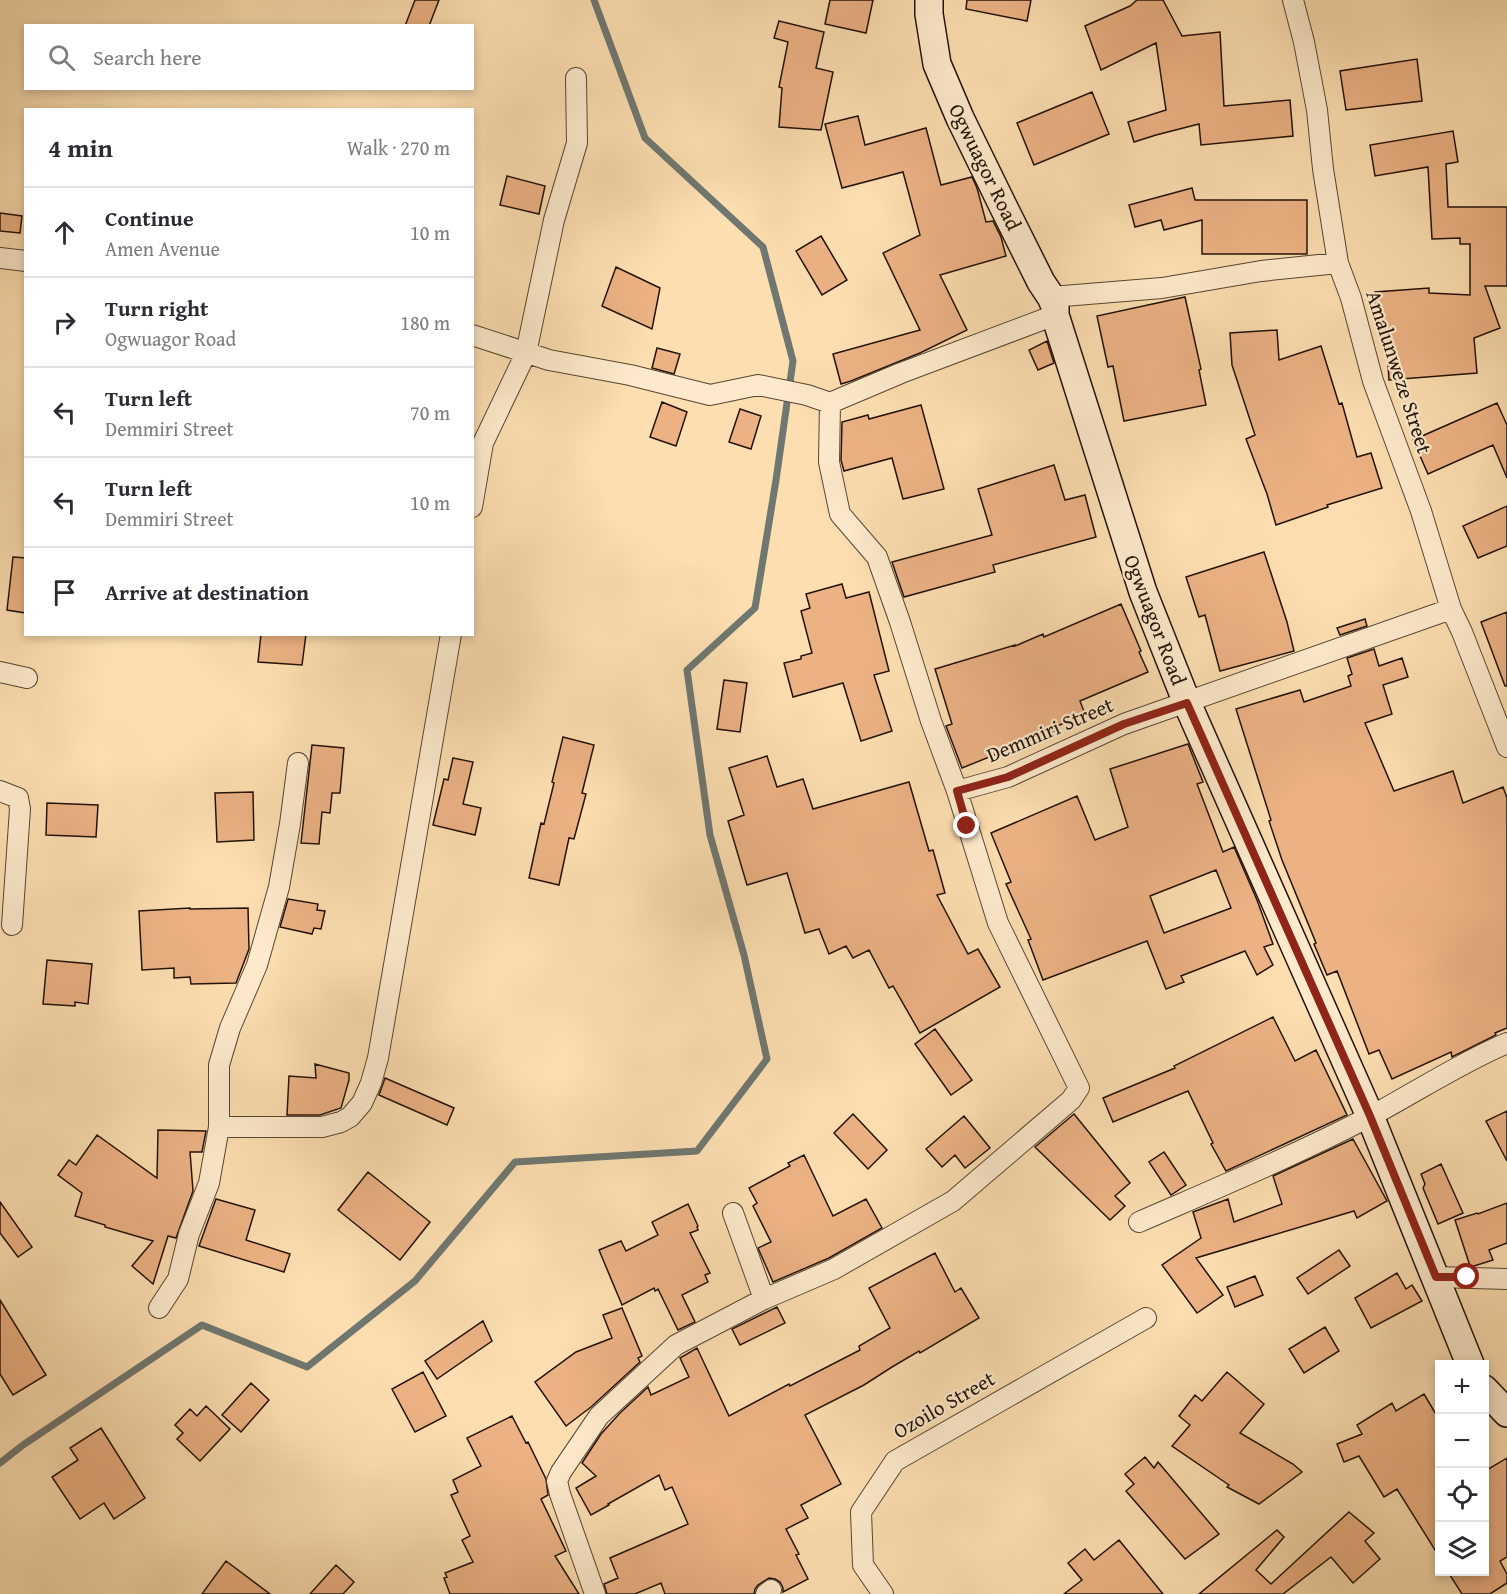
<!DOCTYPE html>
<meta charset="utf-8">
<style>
body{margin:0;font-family:"Gentium Book Plus",serif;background:#f7f7f7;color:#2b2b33}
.controls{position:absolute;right:18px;bottom:18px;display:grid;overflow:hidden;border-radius:0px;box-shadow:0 3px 9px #0003}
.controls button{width:54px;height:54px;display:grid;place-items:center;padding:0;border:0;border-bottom:2px solid #e1e1e2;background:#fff;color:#2b2b33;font:30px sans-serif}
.stop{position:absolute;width:18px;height:18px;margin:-14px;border:4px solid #8f2418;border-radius:50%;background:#fff}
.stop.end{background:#8f2418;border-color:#fff;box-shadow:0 2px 6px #0008}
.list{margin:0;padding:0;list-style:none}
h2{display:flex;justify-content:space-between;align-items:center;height:78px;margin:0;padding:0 24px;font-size:26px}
h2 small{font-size:20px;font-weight:400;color:#7c7c81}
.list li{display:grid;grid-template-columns:39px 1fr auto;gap:18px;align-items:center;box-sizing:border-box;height:90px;padding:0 24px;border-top:2px solid #e1e1e2}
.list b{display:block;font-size:22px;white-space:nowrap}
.list p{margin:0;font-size:20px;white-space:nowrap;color:#7c7c81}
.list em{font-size:20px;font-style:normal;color:#7c7c81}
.icon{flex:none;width:33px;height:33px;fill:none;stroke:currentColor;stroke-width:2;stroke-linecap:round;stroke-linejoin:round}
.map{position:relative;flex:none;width:1507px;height:1594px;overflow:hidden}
.search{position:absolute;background:#fff;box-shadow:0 3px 9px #0003;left:24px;top:24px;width:450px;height:66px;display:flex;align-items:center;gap:15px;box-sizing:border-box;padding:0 21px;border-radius:0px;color:#7c7c81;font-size:22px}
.panel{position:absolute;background:#fff;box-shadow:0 3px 9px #0003;left:24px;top:108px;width:450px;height:528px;border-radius:0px}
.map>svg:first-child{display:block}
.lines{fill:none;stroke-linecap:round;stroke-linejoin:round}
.stream{stroke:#6f7770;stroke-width:7}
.building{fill:#ecb284;stroke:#221209;stroke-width:1.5;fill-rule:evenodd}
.street-casing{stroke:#584533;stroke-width:22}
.secondary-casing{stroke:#221209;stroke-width:30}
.street{stroke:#fdeacc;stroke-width:20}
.secondary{stroke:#fdeacc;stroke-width:27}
.route{stroke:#8f2418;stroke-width:8}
.labels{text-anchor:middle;stroke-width:4.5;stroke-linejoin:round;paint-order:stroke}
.street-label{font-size:21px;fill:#221209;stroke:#fdeacc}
</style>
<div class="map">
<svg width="1507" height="1594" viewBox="0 0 1507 1594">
<rect width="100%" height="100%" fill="#fcdeb1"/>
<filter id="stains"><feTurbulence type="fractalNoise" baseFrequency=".00333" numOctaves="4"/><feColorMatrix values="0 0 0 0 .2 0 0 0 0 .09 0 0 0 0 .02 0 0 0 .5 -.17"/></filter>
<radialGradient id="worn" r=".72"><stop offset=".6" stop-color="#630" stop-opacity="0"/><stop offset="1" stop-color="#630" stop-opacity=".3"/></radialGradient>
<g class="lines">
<path class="stream" d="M0 1463 23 1445 202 1325 307 1367 415 1281 515 1162 697 1151 767 1059 744 955 710 835 687 670 755 608 776 480 793 361 763 247 645 138 594 0"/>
</g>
<path class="building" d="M415 0H439L429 26H405Z
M830 0H873L866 33 825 24Z
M967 0H1031L1027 21 966 9Z
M1137 0H1163L1182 36 1220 32 1224 106 1290 100 1293 136 1201 145 1199 124 1156 135 1134 142 1128 122 1166 110 1156 43 1101 70 1085 26 1130 6Z
M779 21 824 32 816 68 833 72 821 130 779 127 782 88 779 87 788 42 774 38Z
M1417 59 1422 101 1346 110 1340 71Z
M1092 92 1109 134 1034 165 1017 123Z
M858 116 865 145 926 128 941 185 972 177 977 188 986 222 993 221 1001 237 1006 256 940 275 967 330 920 353 851 381 841 384 833 354 920 330 883 253 920 235 903 172 842 188 825 124Z
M1453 131 1458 162 1446 164 1448 207H1507V286H1485L1500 328 1474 338 1477 373 1389 380 1386 333 1379 334 1375 292 1429 288V293L1470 295V244H1460V238L1432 239 1428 167 1375 176 1370 145Z
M507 176 545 186 539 214 500 205Z
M1192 188 1195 200H1307V254H1202V220L1164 230 1161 220 1135 227 1129 205Z
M0 213 22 216 20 233 0 231Z
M821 236 847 280 822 295 796 251Z
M616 267 660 288 652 329 602 306Z
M1185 297 1201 369 1199 370 1206 405 1124 421 1113 366 1108 367 1097 316Z
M1277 330 1279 360 1321 346 1339 404 1342 403 1357 457 1371 453 1382 488 1327 505 1328 507 1276 525 1267 494 1246 439 1255 435 1232 365 1230 333Z
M1047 341 1054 363 1038 370 1029 350Z
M657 348 680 354 674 374 652 368Z
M662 402 687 412 676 446 650 437Z
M1497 403 1507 425V478L1493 445 1428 474 1413 440Z
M921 405 944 489 903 499 892 458 844 471 841 460 842 422 868 415 869 419Z
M740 409 761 416 751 449 729 442Z
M1054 465 1065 500 1085 495 1096 537 993 565 995 572 904 597 892 562 992 535 978 489Z
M1507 506V546L1478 558 1463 526Z
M1264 552 1287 622 1294 651 1220 671 1205 615 1199 617 1186 577Z
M13 557 26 558V613L7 610Z
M842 584 846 598 869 592 889 671 874 675 892 731 861 741 843 683 793 697 784 663 801 659V656L812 653 801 611 810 608 806 594Z
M1121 604 1141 651 1139 652 1148 672 1080 701 1085 714 1055 727 1056 730 962 768 946 726 952 724 935 669 1015 645V646L1043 634 1044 637Z
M1507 612V686H1505L1481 622Z
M1365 619 1367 626 1340 635 1337 628Z
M261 634H306L302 665 258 662Z
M1374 649 1379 666 1402 658 1408 677 1383 685 1392 714 1365 723 1394 791 1453 771 1463 803 1503 787 1507 798V1028L1495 1033 1496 1035 1452 1057 1451 1052 1392 1079 1379 1050 1369 1054 1337 971 1327 975 1314 944 1316 943 1282 860 1269 821 1271 820 1236 709 1300 690 1304 702 1351 686 1348 676 1352 674 1347 658Z
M724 680 747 683 740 732 717 729Z
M563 737 594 745 582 793 586 794 574 839 569 838 559 885 529 878 541 823 544 824 554 783 552 782Z
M1188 744 1203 782 1197 784 1223 852 1234 847 1257 900 1273 944 1264 947 1273 965 1257 975 1245 951 1181 976 1184 982 1166 989 1147 941 1043 980 1028 940 1031 939 1006 884 1011 882 991 833 1077 796 1095 840 1128 827 1110 769ZM1216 870 1231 908 1164 933 1150 896Z
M312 745 344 748 340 793H332L330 813 322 812 319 844 301 843Z
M767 756 777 787 803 779 813 809 909 782 929 851 933 850 945 893 937 895 968 954 978 949 1000 987 920 1033 893 986 889 988 869 950 853 958 846 946 829 954 819 929 805 933 787 873 747 885 728 821 744 815 729 768Z
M453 758 473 762 463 804 481 808 475 835 433 825 444 779 448 780Z
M253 792 254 840 217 842 215 793Z
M47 803 98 805 96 837 46 835Z
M288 899 318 904 317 910 325 911 321 929 314 928 312 934 280 927Z
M190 908V909L248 908 249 949 236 983 191 984 190 977 174 978V968L142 970 139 911Z
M47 960 92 964 88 1004 75 1002V1006L43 1004Z
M1273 1017 1295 1061 1316 1050 1347 1115 1226 1171 1211 1144 1213 1143 1188 1091 1113 1122 1103 1098 1175 1068 1174 1066Z
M935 1029 972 1080 951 1095 915 1044Z
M315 1064 349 1073V1080L341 1108 320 1115H287L289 1076 316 1078Z
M385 1078 454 1108 447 1125 379 1095Z
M1507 1111V1161L1486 1121Z
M853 1114 887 1150 868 1169 834 1133Z
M1074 1114 1130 1183 1115 1196 1125 1206 1110 1220 1035 1147Z
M964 1116 990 1148 965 1168 955 1155 942 1167 926 1149Z
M158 1130 206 1131 202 1152H190L193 1191 176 1238 168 1236 153 1284 132 1266 153 1241 105 1227V1225L75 1216 82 1193 58 1175 69 1160 76 1165 97 1135 157 1178Z
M1353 1139 1387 1201 1357 1218 1354 1211 1196 1258 1223 1295 1197 1313 1162 1265 1201 1238 1193 1212 1228 1199 1234 1222 1282 1204 1273 1176Z
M1164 1152 1186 1185 1171 1195 1149 1162Z
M804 1155 833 1216 866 1199 882 1228 829 1258 773 1282 758 1248 771 1242 753 1206 757 1203 749 1188 790 1166 788 1163Z
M1441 1164 1463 1213 1438 1224 1423 1188 1425 1184 1421 1174Z
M368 1172 430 1222 400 1260 338 1210Z
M216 1199 255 1210 246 1240 290 1254 284 1272 199 1246Z
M0 1202 32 1247 18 1257 0 1233Z
M1507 1203V1243L1489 1250 1493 1260 1474 1266H1470L1455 1220 1477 1213 1478 1214Z
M688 1204 698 1226 697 1227 698 1230 690 1233 710 1273 705 1275 708 1282 682 1295 695 1322 678 1330 658 1289 655 1291 654 1288 622 1305 599 1250 621 1241 626 1251 658 1235 652 1222Z
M1339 1250 1350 1266 1308 1294 1297 1278Z
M935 1253 955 1292 961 1288 979 1318 920 1353 919 1351 892 1367 864 1385 805 1415 841 1484 801 1505 808 1518 786 1529 799 1554 796 1555 808 1579 783 1592V1588L780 1582 775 1579 769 1578 758 1585 755 1589 754 1594H665L661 1583 635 1594H607L604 1584 618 1578 610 1558 688 1524 672 1487 665 1490 659 1475 608 1504 609 1505 591 1515 576 1488 596 1476 582 1463 601 1434 620 1413 648 1387 651 1395 689 1377 680 1358 697 1348 729 1416 789 1384 790 1386 860 1350 859 1346 890 1328 869 1288Z
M1397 1273 1406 1289 1412 1285 1422 1301 1371 1328 1355 1298Z
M1255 1276 1263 1295 1235 1307 1227 1287Z
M0 1300 46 1375 13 1395 0 1374Z
M777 1307 785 1323 740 1345 732 1329Z
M622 1308 642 1356 638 1358 640 1362 591 1407 566 1426 535 1382 576 1352 612 1338 603 1315Z
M483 1321 492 1341 437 1379 425 1361Z
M1325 1327 1339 1351 1304 1373 1289 1349Z
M423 1372 446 1416 415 1432 392 1389Z
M1227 1372 1264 1404 1240 1433 1293 1464 1302 1472 1259 1504 1227 1487 1229 1485 1172 1446 1190 1425 1179 1416 1195 1395 1202 1401Z
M251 1383 269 1400 241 1432 222 1415Z
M1424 1394 1440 1421V1558L1397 1489 1384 1497 1359 1456 1344 1462 1337 1444 1362 1434 1357 1425 1392 1403 1396 1411Z
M206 1406 230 1429 200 1461 177 1439 183 1433 175 1425 190 1409 197 1416Z
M512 1416 526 1443 528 1442 546 1479 548 1495 541 1499 566 1551 555 1556 579 1594H450L444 1578 447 1577 445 1573 473 1562 462 1540 470 1536 451 1495 458 1492 453 1480 481 1466 467 1438Z
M101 1428 145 1498 114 1519 104 1503 80 1519 52 1477 78 1460 70 1448Z
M1145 1457 1154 1468 1158 1462 1219 1534 1185 1559 1126 1491 1134 1484 1125 1474Z
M1507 1458V1557L1500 1561 1507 1574V1583L1490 1594H1462L1448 1572H1485V1471Z
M1349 1512 1374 1533 1365 1541 1380 1559 1353 1583 1331 1557 1283 1594H1199L1277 1530 1284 1537 1256 1570 1271 1584Z
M1119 1540 1163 1594H1064L1082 1580 1068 1563 1085 1549 1094 1560Z
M226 1561 270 1594H202Z
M336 1565 354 1582 343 1594H310Z"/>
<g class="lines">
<defs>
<path id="street" d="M1293 0 1304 42 1317 110 1323 169 1338 263 1351 298 1373 381 1421 511 1451 609 1462 632 1507 747
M0 258 26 261
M1051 297 1162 288 1261 271 1338 263
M472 335 549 360 630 375 710 395 758 385 807 395 830 403 901 373 1055 315
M830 403 829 462 840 514 877 557 900 622 931 721 957 791
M472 507 483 443 526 353 554 220 577 143 576 78
M0 672 27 678
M0 791 18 798 20 809 12 925
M219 1127H322L341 1122 350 1117 362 1103 371 1083 378 1058 451 634
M733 1213 764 1299
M1139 1222C1217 1188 1296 1155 1371 1116 1416 1092 1460 1063 1507 1043
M1436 1277 1507 1279
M159 1308 178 1279 189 1234 209 1183 219 1127V1065L230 1028 257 965 279 887 290 824 298 763
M595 1594 560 1494 557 1481 561 1472 599 1416 676 1345 764 1299 834 1269 953 1201 1071 1100 1079 1088 998 923 957 791 1008 777 1124 724 1451 609
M766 1594 771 1590
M883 1594 863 1565 861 1512 895 1461 1146 1318"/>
<path id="secondary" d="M929 0V14L937 64 960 118 1004 208 1041 282 1051 297 1055 306V315L1143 592 1187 703 1370 1116 1470 1364
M1484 1389 1507 1413"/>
</defs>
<use href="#street" class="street-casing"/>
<use href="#secondary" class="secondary-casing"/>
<use href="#street" class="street"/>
<use href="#secondary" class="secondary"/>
</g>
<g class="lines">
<path class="route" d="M967 826 957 791 1008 777 1124 724 1187 703 1370 1116 1436 1277H1467"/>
</g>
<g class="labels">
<g class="street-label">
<text transform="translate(985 167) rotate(64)" y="7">Ogwuagor Road</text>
<text transform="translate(1399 372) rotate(72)" y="7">Amalunweze Street</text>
<text transform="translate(1155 620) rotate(69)" y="7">Ogwuagor Road</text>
<text transform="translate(1050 730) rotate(-23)" y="7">Demmiri Street</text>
<text transform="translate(944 1405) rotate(-30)" y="7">Ozoilo Street</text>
</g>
</g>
<rect width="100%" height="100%" filter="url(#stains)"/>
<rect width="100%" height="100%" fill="url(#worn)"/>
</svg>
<div class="controls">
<button>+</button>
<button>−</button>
<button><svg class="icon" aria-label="locate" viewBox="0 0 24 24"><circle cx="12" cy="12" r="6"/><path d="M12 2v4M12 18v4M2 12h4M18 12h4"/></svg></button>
<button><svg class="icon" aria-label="layers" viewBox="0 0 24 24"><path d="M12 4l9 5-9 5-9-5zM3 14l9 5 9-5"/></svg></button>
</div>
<div class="stop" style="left:1467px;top:1277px"></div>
<div class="stop end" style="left:967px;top:826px"></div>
<div class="search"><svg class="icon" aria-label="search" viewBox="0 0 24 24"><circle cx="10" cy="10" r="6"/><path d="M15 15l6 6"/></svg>Search here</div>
<section class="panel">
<h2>4 min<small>Walk · 270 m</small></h2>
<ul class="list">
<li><svg class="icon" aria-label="ahead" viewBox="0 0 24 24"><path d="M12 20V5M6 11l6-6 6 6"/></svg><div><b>Continue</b><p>Amen Avenue</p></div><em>10 m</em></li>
<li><svg class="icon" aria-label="right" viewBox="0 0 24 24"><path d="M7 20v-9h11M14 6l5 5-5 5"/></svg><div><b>Turn right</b><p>Ogwuagor Road</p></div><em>180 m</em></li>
<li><svg class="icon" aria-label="left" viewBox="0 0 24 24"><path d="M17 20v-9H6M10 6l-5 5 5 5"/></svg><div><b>Turn left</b><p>Demmiri Street</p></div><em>70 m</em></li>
<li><svg class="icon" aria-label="left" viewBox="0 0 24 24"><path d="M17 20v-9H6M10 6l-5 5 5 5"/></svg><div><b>Turn left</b><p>Demmiri Street</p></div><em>10 m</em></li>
<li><svg class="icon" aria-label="arrive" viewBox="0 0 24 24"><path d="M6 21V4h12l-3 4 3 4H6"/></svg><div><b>Arrive at destination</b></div></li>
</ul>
</section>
</div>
